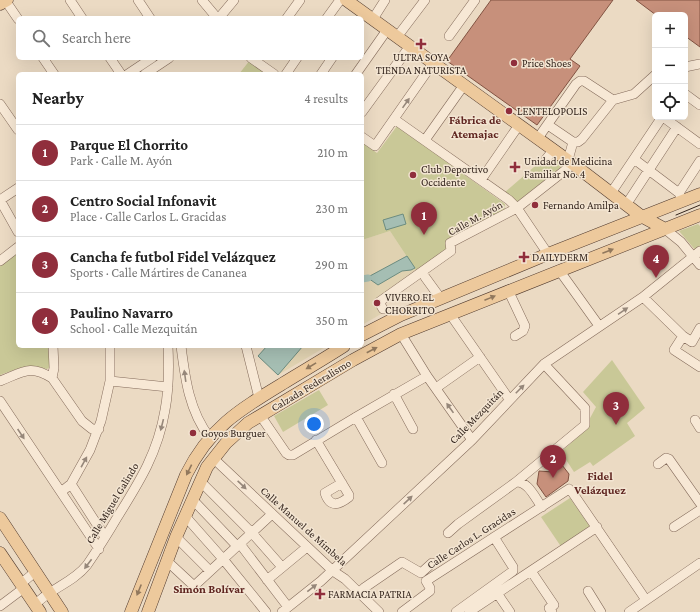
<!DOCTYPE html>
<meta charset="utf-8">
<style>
body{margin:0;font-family:"Crimson Pro",serif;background:#f2f2f2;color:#222}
.controls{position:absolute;right:12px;top:12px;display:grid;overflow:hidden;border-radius:6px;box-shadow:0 4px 16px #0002}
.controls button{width:36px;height:36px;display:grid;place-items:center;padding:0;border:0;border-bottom:1px solid #e0e0e0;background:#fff;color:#222;font:20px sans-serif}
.you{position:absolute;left:314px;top:424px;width:14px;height:14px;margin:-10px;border:3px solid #fff;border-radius:50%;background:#1a73e8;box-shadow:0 0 0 6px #1a73e833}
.badge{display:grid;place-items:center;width:26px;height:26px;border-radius:50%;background:#902e3c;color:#fff;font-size:13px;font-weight:700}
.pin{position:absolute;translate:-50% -33px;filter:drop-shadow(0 1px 2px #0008)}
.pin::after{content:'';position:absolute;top:21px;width:14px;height:12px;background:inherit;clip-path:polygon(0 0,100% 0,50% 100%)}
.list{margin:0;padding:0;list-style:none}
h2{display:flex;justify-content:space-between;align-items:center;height:52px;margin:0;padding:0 16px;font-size:17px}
h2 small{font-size:13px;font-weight:400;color:#767676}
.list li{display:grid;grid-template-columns:26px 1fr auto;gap:12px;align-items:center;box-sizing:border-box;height:56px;padding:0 16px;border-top:1px solid #e0e0e0}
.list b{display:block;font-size:15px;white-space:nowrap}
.list p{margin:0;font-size:13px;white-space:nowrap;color:#767676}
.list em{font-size:13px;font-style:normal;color:#767676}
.icon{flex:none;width:22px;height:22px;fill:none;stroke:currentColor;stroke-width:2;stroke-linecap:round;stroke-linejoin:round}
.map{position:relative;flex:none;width:700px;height:612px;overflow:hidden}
.search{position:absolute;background:#fff;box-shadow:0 4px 16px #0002;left:16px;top:16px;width:348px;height:44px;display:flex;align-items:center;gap:10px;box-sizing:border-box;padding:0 14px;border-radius:6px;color:#767676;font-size:15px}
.panel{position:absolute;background:#fff;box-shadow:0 4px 16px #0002;left:16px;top:72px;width:348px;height:276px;border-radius:6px}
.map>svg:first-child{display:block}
.farmland{fill:#e0d2b1}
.green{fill:#c9c897}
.water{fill:#a5beb3;stroke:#6c8c80}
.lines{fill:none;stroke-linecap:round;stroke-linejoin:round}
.canal{stroke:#a5beb3;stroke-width:7}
.building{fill:#c7907b;stroke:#825342}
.minor-casing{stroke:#846b5b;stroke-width:10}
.major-casing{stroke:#523b2f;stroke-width:13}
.minor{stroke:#f7e8d5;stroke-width:9}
.major{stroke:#edc99c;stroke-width:12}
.tram{stroke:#35261e;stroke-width:1}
.oneway{fill:#96877a}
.oneway2{fill:#91785d}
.poi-dot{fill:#902e3c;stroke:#f3e5d2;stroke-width:1.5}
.labels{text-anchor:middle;stroke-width:3;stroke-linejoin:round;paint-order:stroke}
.poi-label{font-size:11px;fill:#35261e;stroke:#f3e5d2;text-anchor:start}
.street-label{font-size:11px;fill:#35261e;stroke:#f3e5d2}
.neighbourhood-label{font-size:12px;font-weight:bold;fill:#5f2520;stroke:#f3e5d2}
</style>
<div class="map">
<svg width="700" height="612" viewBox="0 0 700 612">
<rect width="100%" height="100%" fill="#ebdac3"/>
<path class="farmland" d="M390 231 417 272 376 300V306L381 314 362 325V240Z
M267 346H327L278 375 258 356Z"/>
<path class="green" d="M250 60 268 74H239Z
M397 126 505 204V209L447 240V251L417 272 390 231 362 240V142L377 153Z
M549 154 564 165 517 202 505 192Z
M698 224 700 226V249L697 252 679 231Z
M18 249V346H51L50 367 47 369C26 365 19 368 0 375V263Z
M612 360 645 408 627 423 635 436 593 466 590 462 574 472 561 452 582 433 596 407 583 392Z
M319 390 328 405 283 432 274 416Z
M570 498 593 531 564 551 541 517Z"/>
<path class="water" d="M403 214 406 224 386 230 383 220Z
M407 256 415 268 411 270 402 271 378 285 368 278V277Z
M267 346H303L278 375 258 356Z"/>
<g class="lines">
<path class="canal" d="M362 279 368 278"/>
</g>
<path class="building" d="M491 0H613L570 59 580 66 537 125 447 61Z
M636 0H700V47L685 36V15H656Z
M554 464 562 465 569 474 568 481 546 497 537 484 539 471 553 472Z"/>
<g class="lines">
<defs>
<path id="minor" d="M5 0 18 19
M70 0 82 18
M138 0 150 18
M202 0 217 18
M219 18 234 0
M287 18 300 0
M327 18 340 0
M373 19 385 0
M449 36 475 0
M397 37 425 0
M43 58 54 74
M110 58 121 74
M251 58 274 74
M685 67 700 64
M128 74 152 58
M145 74 169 58
M286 74 297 58
M321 74 332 58
M356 74 387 30
M685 94 700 105
M0 104 18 130
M362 112 410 46
M663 117 700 144
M394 119 509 200 517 208 548 254
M548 125 573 142H578L582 139 613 100 634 94 655 75
M362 137 375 146 433 63
M538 138 576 84 580 81H584L613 100
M425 140 464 85
M546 159 554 149
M634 159 679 193 682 200
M568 160 573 142
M481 180 519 125
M611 193 662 117
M679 193 700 161
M0 200 18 232
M0 200 18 188
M626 205 677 127
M665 229 681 242 700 265
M0 261 18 247
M559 270 597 323
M425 277 441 299
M508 290 525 326 523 331 515 336
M643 297 683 336 692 342 700 328
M383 309 379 302 451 251 450 243 517 208 573 164
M450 314 509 399
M401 334 427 376 472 440
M683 336 674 350 700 367
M53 346 54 368 52 378 82 421 92 429H99
M181 346C185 378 189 411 210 438
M246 346 259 398
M0 381C23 372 30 364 52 378
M110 381 168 387
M436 388 480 357
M394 394 413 429
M0 401 99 549
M260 415 286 453 289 455H293L356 417 427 376
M356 417 382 463
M695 420 700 428
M316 440 349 495V497C339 505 330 508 325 493L342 483
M213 458 333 571 345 579 379 612
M658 464 666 458 669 459 700 503
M200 481 252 533 282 567
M516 482 585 425V408L544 364
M71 484 105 537
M61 492 71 484 90 450 101 421 110 381V346
M192 499 237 546
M185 516 223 559 266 612
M674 527 700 510
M448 533 458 524 516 482C528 481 535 498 542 507
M176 537 210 571
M240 544 288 607
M167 561 194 586 272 514
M531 571 554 605 549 608 552 612
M267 580 307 547
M588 591 601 612
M359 593 364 588 402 562 421 573 432 563
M497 593 510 612
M35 605C47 590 73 583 87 565 98 549 108 533 118 516 140 481 158 452 165 410 169 389 169 367 168 346
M0 606 24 588 23 582 35 572
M282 612 321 581 472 440 544 364 643 297 700 251
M402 612 430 591V588L426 581 569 489 572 492 646 600
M456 612 513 571V567L494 537
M469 612 597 527
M629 612 700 563"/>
<path id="major" d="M346 0 573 164 641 216 665 229
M0 4 7 0
M362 335 401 315 548 254 700 194
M0 518 62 612
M0 553 40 612
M131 612 186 475C209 428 239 410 282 384 303 371 324 359 344 346
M148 612 176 537 207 467 226 443 248 423 353 360 401 334 700 215"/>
</defs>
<use href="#minor" class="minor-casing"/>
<use href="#major" class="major-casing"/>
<use href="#minor" class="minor"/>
<use href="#major" class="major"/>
<path class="tram" d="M676 215 700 205"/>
</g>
<defs><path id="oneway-solid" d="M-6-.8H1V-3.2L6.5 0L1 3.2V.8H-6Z"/></defs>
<g class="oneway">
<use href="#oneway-solid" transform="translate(406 103) rotate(-55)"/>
<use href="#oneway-solid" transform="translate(623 311) rotate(-34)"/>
<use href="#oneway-solid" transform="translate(185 376) rotate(-98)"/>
<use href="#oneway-solid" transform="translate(520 389) rotate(-45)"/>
<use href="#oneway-solid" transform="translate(450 408) rotate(-125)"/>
<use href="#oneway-solid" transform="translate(162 425) rotate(104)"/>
<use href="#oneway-solid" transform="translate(21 434) rotate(56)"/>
<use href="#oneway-solid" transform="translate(84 462) rotate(-61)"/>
<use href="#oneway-solid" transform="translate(242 485) rotate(43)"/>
<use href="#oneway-solid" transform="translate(408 500) rotate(-43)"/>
<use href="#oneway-solid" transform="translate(88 564) rotate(127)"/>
<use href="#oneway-solid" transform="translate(312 588) rotate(-38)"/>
</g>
<g class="oneway2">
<use href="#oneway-solid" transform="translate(608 251) rotate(-21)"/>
<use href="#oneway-solid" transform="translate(490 298) rotate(-22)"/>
<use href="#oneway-solid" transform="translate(372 350) rotate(-28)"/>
<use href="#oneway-solid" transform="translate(311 366) rotate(149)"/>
<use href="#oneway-solid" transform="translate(189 470) rotate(116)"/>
<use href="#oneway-solid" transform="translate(139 590) rotate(112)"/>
</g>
<g class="poi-dot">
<path d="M419 38h4v4h4v4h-4v4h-4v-4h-4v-4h4z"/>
<circle cx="514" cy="63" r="4"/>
<circle cx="509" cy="111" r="4"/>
<path d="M513 161h4v4h4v4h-4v4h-4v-4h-4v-4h4z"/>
<circle cx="413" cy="175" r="4"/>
<circle cx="535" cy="205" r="4"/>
<path d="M522 251h4v4h4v4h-4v4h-4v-4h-4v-4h4z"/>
<circle cx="377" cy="303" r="4"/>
<circle cx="193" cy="433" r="4"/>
<path d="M318 588h4v4h4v4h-4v4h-4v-4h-4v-4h4z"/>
</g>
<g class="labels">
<g class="poi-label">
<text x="421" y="61" text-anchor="middle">ULTRA SOYA<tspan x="421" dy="13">TIENDA NATURISTA</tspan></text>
<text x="522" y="67">Price Shoes</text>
<text x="517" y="115">LENTELOPOLIS</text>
<text x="524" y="165">Unidad de Medicina<tspan x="524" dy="13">Familiar No. 4</tspan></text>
<text x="421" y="173">Club Deportivo<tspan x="421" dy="13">Occidente</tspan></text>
<text x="543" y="209">Fernando Amilpa</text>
<text x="532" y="261">DAILYDERM</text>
<text x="385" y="301">VIVERO EL<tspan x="385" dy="13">CHORRITO</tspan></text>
<text x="201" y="437">Goyos Burguer</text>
<text x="328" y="598">FARMACIA PATRIA</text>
</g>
<g class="street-label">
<text transform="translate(475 218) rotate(-29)" y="4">Calle M. Ayón</text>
<text transform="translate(311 385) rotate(-31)" y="4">Calzada Federalismo</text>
<text transform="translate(476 416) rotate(-46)" y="4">Calle Mezquitán</text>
<text transform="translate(112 503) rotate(-59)" y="4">Calle Miguel Galindo</text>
<text transform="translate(304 526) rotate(42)" y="4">Calle Manuel de Mimbela</text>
<text transform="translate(471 538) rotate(-33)" y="4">Calle Carlos L. Gracidas</text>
</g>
<g class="neighbourhood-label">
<text x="475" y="124">Fábrica de<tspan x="475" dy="14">Atemajac</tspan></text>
<text x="600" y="480">Fidel<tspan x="600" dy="14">Velázquez</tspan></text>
<text x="209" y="593">Simón Bolívar</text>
</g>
</g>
</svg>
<div class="controls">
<button>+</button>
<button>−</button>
<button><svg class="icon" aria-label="locate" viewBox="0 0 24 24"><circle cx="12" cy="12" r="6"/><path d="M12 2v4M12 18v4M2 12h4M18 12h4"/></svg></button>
</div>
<div class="you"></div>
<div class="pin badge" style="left:424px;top:235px">1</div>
<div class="pin badge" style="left:553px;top:478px">2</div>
<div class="pin badge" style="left:616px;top:425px">3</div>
<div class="pin badge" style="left:656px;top:278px">4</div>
<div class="search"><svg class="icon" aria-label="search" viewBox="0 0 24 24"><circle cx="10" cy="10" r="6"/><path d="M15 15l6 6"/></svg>Search here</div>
<section class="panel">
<h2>Nearby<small>4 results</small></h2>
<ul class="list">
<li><span class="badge">1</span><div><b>Parque El Chorrito</b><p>Park · Calle M. Ayón</p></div><em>210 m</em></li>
<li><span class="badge">2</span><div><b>Centro Social Infonavit</b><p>Place · Calle Carlos L. Gracidas</p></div><em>230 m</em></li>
<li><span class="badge">3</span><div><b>Cancha fe futbol Fidel Velázquez</b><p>Sports · Calle Mártires de Cananea</p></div><em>290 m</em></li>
<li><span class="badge">4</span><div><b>Paulino Navarro</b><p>School · Calle Mezquitán</p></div><em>350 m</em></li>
</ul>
</section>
</div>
